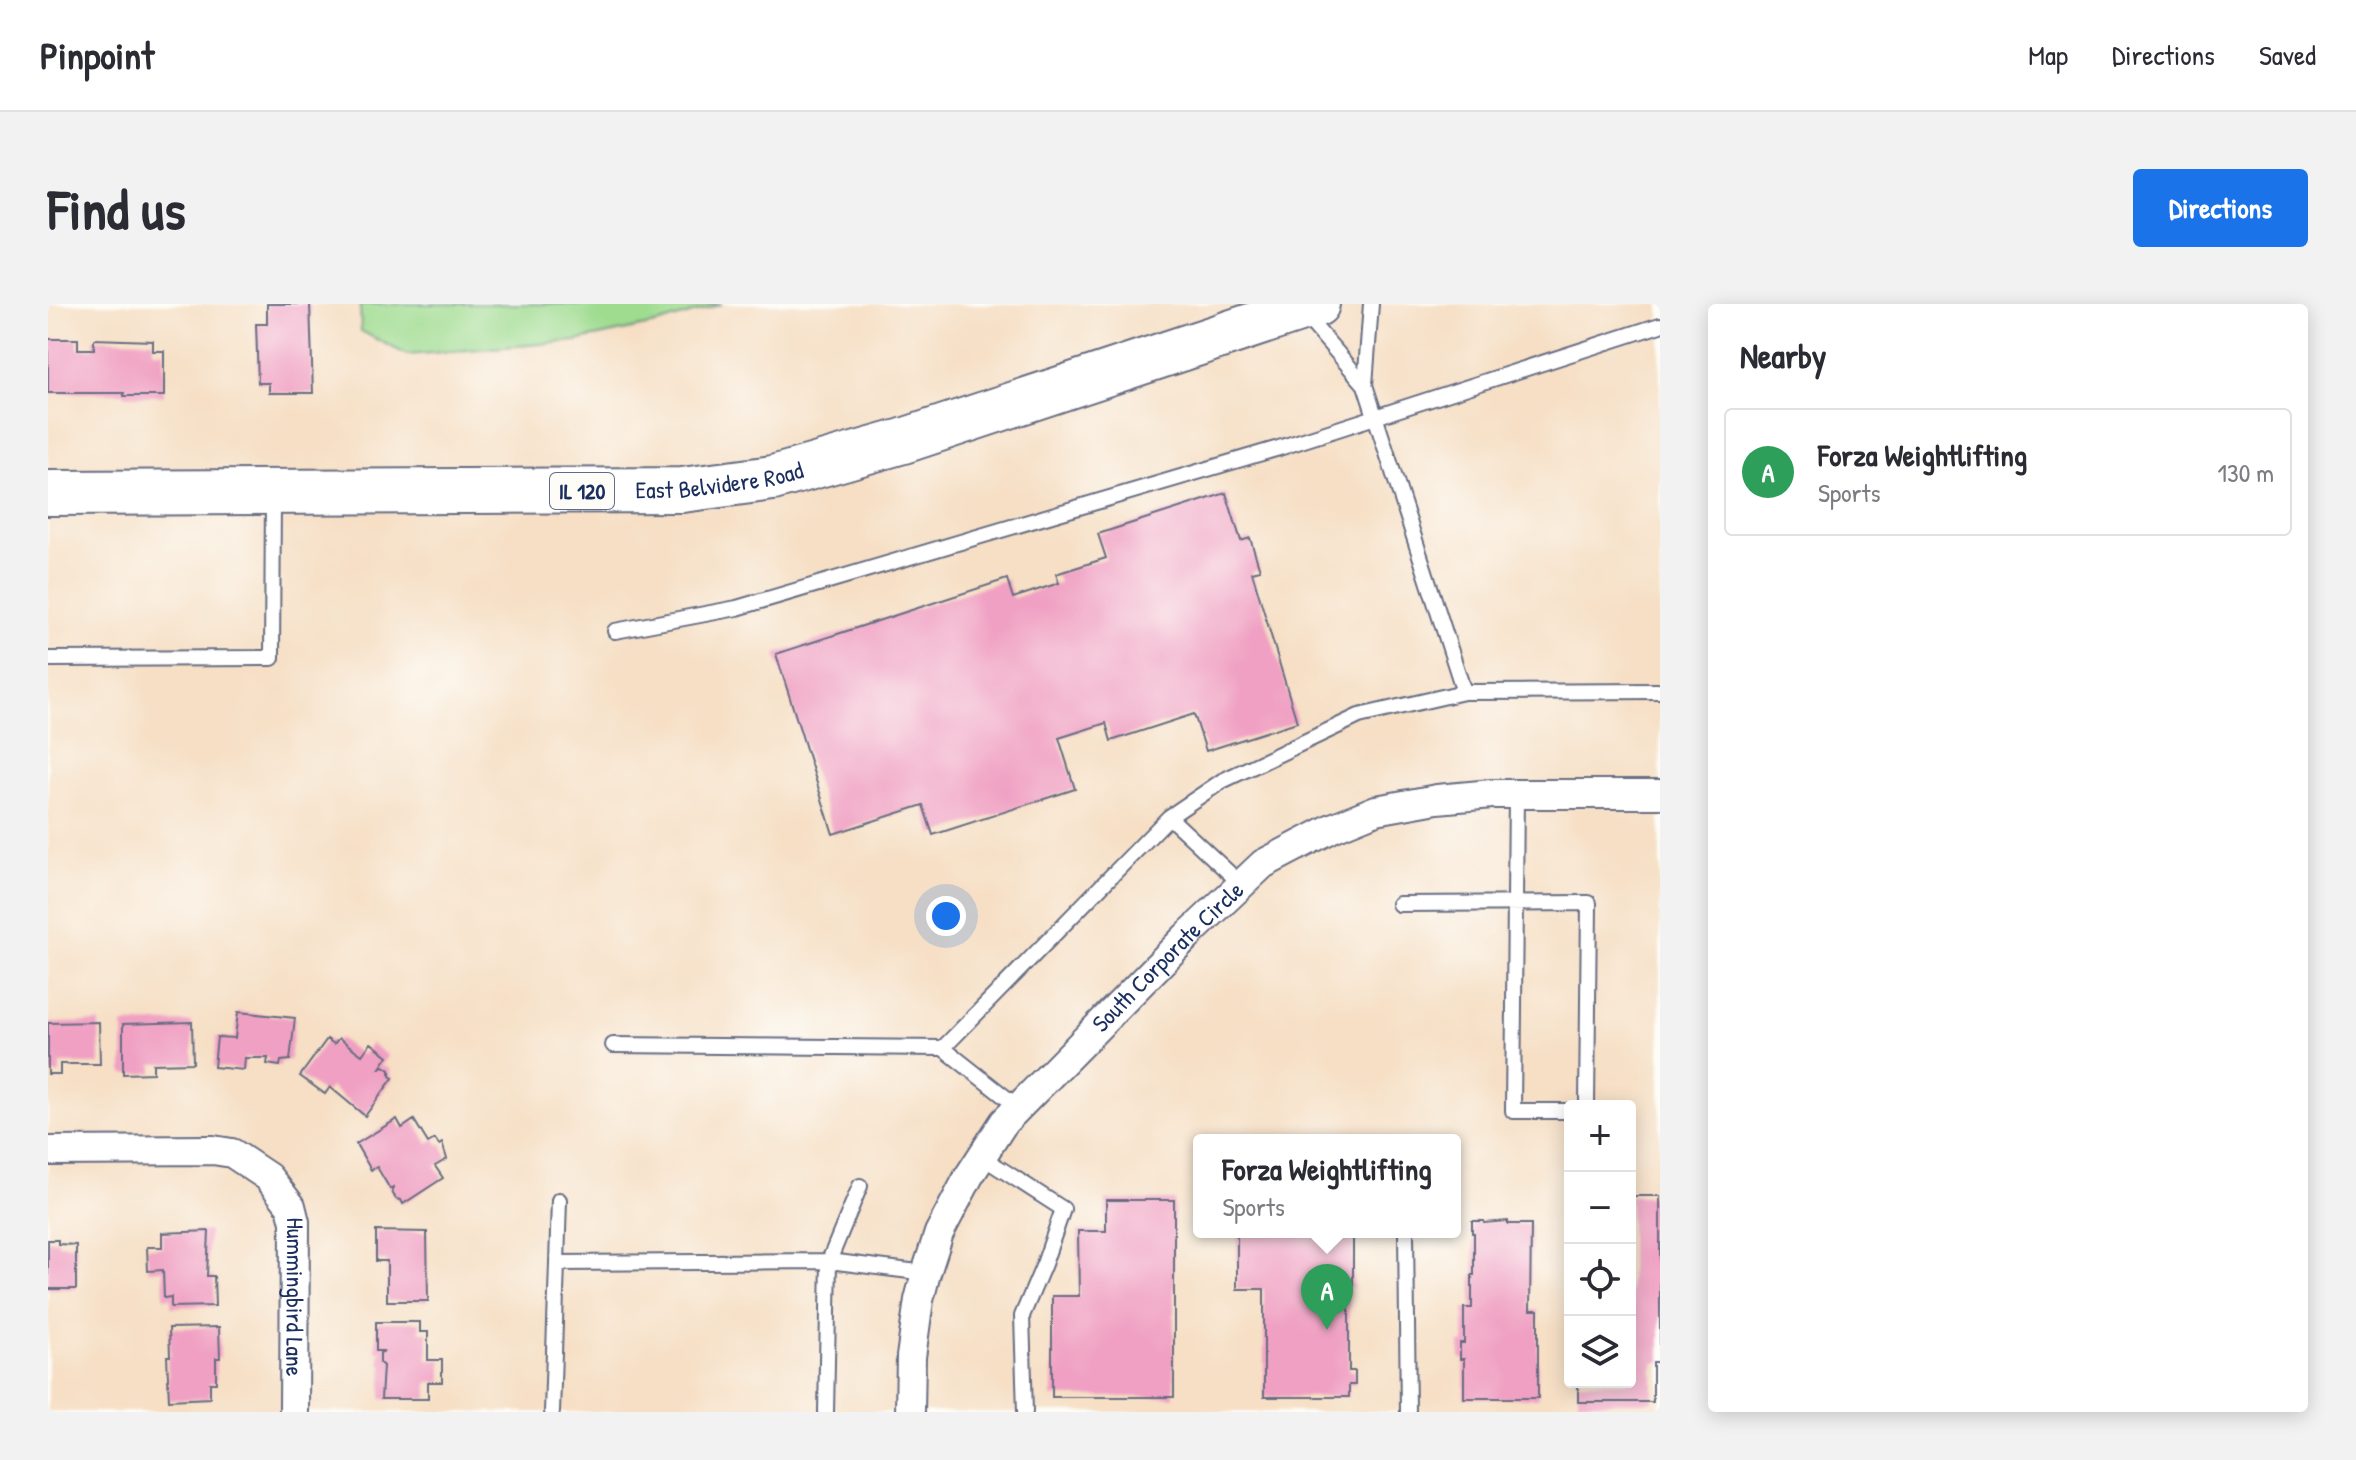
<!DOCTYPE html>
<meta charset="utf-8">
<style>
body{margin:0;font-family:"Patrick Hand",sans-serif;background:#f2f2f3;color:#2b2b33}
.controls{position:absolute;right:24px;bottom:24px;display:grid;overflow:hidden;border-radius:8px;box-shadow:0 4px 20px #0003}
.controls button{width:72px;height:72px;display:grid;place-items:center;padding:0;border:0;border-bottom:2px solid #e1e1e2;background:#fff;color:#2b2b33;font:40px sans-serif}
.you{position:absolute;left:898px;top:612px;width:28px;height:28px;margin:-20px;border:6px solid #fff;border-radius:50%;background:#1a73e8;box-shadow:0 0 0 12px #1a73e833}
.badge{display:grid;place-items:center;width:52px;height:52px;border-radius:50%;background:#1a73e8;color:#fff;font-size:26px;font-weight:700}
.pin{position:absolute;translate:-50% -66px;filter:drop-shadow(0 2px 4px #0008)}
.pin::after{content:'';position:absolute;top:42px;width:28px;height:24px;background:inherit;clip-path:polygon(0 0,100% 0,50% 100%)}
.popup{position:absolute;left:1145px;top:830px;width:268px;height:104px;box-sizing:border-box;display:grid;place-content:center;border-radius:8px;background:#fff;filter:drop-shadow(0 2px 6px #0005);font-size:26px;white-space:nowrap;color:#7c7c81}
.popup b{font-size:30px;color:#2b2b33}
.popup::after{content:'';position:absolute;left:50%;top:100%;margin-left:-16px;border:16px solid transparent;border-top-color:#fff}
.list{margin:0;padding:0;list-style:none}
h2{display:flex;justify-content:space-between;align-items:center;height:104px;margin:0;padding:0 32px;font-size:34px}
h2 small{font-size:26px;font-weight:400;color:#7c7c81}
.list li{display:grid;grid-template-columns:52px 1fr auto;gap:24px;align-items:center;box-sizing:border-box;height:128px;margin:0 16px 16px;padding:0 16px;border:2px solid #e1e1e2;border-radius:8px}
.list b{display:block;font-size:30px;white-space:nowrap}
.list p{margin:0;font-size:26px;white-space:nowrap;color:#7c7c81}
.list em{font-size:26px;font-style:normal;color:#7c7c81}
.icon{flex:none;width:44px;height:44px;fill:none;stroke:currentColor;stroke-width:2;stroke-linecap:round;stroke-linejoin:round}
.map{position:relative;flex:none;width:1612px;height:1108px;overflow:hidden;border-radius:8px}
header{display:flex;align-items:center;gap:48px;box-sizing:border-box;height:112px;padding:0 40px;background:#fff;border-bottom:2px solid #e1e1e2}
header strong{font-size:38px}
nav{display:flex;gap:44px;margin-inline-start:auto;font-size:28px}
.intro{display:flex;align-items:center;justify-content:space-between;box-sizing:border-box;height:192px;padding:0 48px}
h1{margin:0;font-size:56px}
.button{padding:20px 36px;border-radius:8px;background:#1a73e8;color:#fff;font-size:28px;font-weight:700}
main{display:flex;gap:48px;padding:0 48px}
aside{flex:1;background:#fff;border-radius:8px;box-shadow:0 4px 20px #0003}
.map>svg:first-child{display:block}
.green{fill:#9fdc90;stroke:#5d8677;stroke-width:2}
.building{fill:#f0a0c3}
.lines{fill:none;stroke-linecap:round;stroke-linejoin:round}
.service-casing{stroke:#686d82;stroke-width:18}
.minor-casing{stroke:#686d82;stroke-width:32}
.primary-casing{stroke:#686d82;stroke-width:48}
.service{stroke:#fff;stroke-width:14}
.minor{stroke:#fff;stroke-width:28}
.primary{stroke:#fff;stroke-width:44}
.labels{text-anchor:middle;stroke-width:6;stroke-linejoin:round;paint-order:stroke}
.shield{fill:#fdfcf7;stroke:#5f6c8c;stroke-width:2}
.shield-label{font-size:22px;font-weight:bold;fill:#1b2f5e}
.street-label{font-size:24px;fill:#1b2f5e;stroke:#fdfcf7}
</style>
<header>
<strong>Pinpoint</strong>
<nav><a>Map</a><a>Directions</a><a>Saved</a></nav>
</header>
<div class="intro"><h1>Find us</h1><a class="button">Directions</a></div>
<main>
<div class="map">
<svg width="1612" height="1108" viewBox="0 0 1612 1108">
<rect width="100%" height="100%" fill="#fdfcf7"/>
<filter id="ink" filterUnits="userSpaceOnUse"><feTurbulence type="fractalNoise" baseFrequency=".0125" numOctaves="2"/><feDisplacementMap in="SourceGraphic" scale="16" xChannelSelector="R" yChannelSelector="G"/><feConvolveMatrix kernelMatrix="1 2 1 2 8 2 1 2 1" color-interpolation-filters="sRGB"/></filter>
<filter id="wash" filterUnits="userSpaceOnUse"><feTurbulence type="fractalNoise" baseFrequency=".006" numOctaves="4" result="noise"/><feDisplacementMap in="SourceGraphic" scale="32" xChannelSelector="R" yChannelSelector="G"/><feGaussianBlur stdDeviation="1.8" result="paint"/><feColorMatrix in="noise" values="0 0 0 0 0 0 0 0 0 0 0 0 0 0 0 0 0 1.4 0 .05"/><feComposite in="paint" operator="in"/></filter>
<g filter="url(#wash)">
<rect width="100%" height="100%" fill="#f6dfc5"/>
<path class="green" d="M312 0H674L612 19 528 37 359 51 313 27Z"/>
<g id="blocks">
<path class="building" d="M219 0H262L265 89H221V79H210L208 20H219Z
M0 35H30V45H46V35L105 37V47H116V92H76V89H0Z
M1178 189 1193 237 1202 234 1212 266 1204 268 1249 418 1158 447 1146 410 1063 437 1058 419 1011 434 1027 485 885 531 875 501 785 530 728 350 959 275 965 294 1011 279 1008 270 1058 254 1050 230Z
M190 708 247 714 242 756 233 757 232 762 219 760 220 754H197L196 766 166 763 169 733 187 734Z
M51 718 52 760H12V770H0V719Z
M144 718 145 759 105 760V769L75 770V720Z
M291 734 314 751 323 739 340 752 332 764 336 762 342 766V772L345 774 317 812 282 783 277 790 252 772 279 735 286 740Z
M349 815 354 824 366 816 380 839 387 835 391 841 394 839 399 855 387 862 395 874 355 900 353 896 348 895 344 888 345 883 342 885 329 863 323 866 308 840Z
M1582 892H1612V1058H1605V1098H1530V1078H1582Z
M1058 896H1126V1093H1004V992H1031L1030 927H1058Z
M1424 917H1436V919L1460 917V920H1483L1482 1006H1490V1094H1416V1055H1412V1039H1416V1004H1424V971H1426V929H1424Z
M161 927 159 972H166L167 1002 123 1003V993L116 994 115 966 100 967 99 943H114V929Z
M328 927 379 928 380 997H339V957H328Z
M1189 928H1305V984H1301V1067H1307V1081H1301V1093H1216V985H1189Z
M0 936H10V940L28 941V985H0Z
M328 1018H372V1028H380V1056H394V1078H380V1095H333L335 1062 332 1059V1049L336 1047H328Z
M171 1023 172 1054H168V1079H162V1094L121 1096 119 1052H122L121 1024Z"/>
</g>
</g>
<g filter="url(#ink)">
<use href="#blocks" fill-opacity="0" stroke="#686d82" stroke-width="2"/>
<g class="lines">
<defs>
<path id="service" d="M1255 9 1317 81 1323 0
M1317 81 1416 388
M567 327 689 304 1231 144 1612 21
M0 355 224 354 225 194
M1468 490 1465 807H1522
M1121 513 1193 580
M1351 600 1541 599 1539 802
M565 741 895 744 971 804
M895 744 1121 513 1174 477 1311 412 1416 388 1612 387
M934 853 1015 905 996 960 974 1012 977 1108
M1358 928 1360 1108
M509 959 511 896
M504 1108 509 959 781 957 878 969
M778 1108 781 957 812 882"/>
<g id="minor">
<path id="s1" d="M0 847 165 846 184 849 220 873 243 902 247 918 246 1108"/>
<path id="s2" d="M862 1108 863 1053 871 996 878 969 891 929 921 872 956 818 1139 632 1215 560 1284 524 1328 506 1389 495 1444 490H1612"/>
</g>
<g id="primary">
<path id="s3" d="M0 189 634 186 725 174 855 137 1269 0"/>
</g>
</defs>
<use href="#service" class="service-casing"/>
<use href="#minor" class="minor-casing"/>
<use href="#primary" class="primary-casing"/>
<use href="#service" class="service"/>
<use href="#minor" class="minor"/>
<use href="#primary" class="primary"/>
</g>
</g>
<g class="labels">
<rect class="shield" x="502" y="169" width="64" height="36" rx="6"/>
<g class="shield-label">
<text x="534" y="195">IL 120</text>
</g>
<g class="street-label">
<text dy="8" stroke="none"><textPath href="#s3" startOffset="672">East Belvidere Road</textPath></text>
<text dy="8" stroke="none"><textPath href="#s2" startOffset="544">South Corporate Circle</textPath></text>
<text dy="8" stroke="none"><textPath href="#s1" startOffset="356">Hummingbird Lane</textPath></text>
</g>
</g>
</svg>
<div class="controls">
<button>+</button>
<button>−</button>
<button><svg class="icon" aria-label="locate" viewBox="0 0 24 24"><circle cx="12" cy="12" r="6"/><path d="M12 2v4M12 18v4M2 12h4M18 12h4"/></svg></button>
<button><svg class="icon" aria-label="layers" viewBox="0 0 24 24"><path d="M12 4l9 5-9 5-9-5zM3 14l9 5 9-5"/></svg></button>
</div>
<div class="you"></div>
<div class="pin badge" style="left:1279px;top:1026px;background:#2e9e5b">A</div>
<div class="popup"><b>Forza Weightlifting</b>Sports</div>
</div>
<aside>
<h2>Nearby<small></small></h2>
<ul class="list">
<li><span class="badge" style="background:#2e9e5b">A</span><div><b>Forza Weightlifting</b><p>Sports</p></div><em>130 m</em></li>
</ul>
</aside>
</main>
